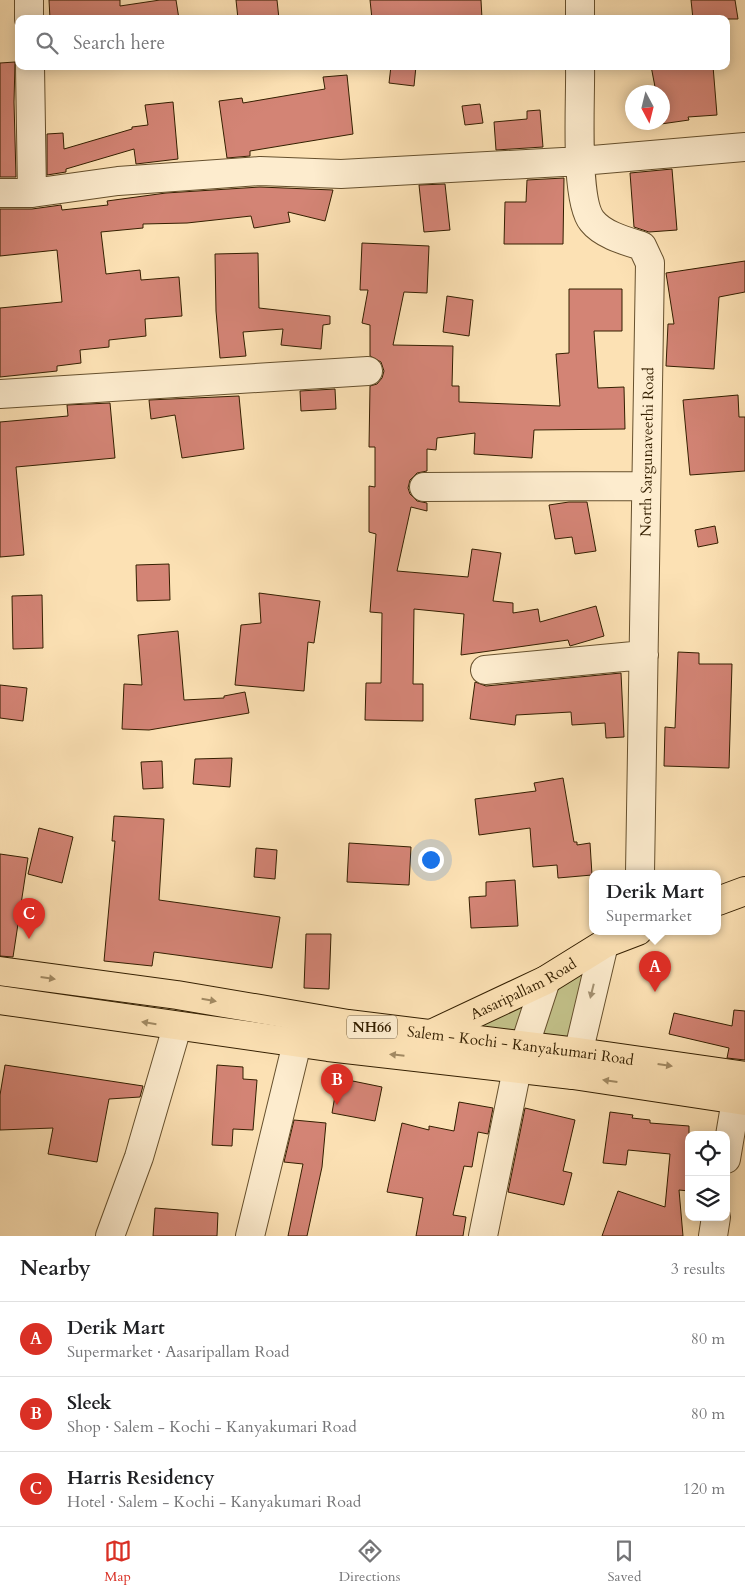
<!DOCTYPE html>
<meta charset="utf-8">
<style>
body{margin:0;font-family:Cardo,serif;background:#f2f2f2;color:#202124}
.controls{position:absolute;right:15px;bottom:15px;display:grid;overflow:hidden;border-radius:10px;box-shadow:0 2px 12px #0003}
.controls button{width:45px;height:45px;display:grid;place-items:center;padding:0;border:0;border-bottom:1px solid #e0e0e0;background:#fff;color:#202124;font:25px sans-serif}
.compass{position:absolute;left:625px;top:85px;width:45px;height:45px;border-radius:50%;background:#fff;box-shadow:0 2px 12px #0003;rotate:173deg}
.you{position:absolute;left:430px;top:859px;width:18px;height:18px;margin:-12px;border:4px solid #fff;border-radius:50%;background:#1a73e8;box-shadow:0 0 0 8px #1a73e833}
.badge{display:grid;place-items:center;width:32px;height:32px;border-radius:50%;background:#d93025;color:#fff;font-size:16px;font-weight:700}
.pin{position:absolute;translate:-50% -41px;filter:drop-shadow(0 1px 2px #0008)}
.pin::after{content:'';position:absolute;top:26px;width:18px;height:15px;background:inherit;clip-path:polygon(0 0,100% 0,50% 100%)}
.popup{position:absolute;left:589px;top:870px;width:132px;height:65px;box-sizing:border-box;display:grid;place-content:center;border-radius:10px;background:#fff;filter:drop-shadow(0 1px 4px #0005);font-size:16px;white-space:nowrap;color:#757577}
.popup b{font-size:19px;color:#202124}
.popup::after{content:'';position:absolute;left:50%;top:100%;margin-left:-10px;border:10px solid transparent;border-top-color:#fff}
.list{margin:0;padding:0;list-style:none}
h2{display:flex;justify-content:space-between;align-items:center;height:65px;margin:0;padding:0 20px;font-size:21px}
h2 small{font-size:16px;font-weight:400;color:#757577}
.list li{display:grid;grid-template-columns:32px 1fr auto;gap:15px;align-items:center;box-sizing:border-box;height:75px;padding:0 20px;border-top:1px solid #e0e0e0}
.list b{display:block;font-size:19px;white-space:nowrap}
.list p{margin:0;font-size:16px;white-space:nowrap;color:#757577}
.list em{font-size:16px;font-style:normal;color:#757577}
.icon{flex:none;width:28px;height:28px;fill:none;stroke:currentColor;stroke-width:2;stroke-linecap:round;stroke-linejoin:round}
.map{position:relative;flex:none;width:745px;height:1236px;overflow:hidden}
.search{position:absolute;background:#fff;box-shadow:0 2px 12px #0003;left:15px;right:15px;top:15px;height:55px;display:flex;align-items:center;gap:12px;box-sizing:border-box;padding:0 18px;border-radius:10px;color:#757577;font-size:19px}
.sheet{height:290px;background:#fff}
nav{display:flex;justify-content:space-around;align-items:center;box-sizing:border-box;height:70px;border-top:1px solid #e0e0e0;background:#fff;font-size:14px;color:#757577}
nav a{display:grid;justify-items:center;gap:2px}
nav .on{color:#d93025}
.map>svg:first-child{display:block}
.green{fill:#c3c28a;stroke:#7c7045}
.building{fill:#d38475;stroke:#341f00}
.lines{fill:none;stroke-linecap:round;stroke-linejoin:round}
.minor-casing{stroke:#66502d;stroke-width:30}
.major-casing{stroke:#341f00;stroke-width:30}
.highway-casing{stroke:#341f00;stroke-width:30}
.minor{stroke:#fdecce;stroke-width:28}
.major{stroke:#fce1b4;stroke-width:28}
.highway{stroke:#fce1b4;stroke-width:28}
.oneway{fill:#a28a63}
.oneway2{fill:#a39071}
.labels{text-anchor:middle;stroke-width:4;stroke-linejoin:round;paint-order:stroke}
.shield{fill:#fdecce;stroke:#705c3e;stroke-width:1}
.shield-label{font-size:14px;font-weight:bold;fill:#341f00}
.street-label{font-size:15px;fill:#341f00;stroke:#fdecce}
</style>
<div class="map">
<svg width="745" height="1236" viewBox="0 0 745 1236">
<rect width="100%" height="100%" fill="#fce1b4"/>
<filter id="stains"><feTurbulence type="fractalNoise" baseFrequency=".004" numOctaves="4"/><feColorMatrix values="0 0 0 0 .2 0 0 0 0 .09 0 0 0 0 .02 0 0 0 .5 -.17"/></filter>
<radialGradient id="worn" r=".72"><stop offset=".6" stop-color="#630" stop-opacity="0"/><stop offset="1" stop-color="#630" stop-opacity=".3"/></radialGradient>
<path class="green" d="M594 961 570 1046 444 1033Z"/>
<path class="building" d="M49 0H120V6L160 0H176L179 19H50Z
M236 0H277L279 19H238Z
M370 0H481L482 19H372Z
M691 0H735L738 19H693Z
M15 62 14 102 16 177H0V63Z
M391 66H416L414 86 389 83Z
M651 66H713L717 115 688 117 689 120 661 124 662 92H656Z
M347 75 353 134 250 151V156L227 158 219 101 242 98 243 103 325 89 323 77Z
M173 102 178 159 136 164 134 149 66 169V172L47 175V134L63 133 64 149 132 129V127L148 125 145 105Z
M480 104 483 123 465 125 462 106Z
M540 110 543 147 496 150 494 122 527 119V111Z
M672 169 677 230 649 232 634 227 630 173Z
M564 178 563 244H504L505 202H526L527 180Z
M445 184 450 230 424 232 419 185Z
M260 187 333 190 325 221 288 212 290 222 254 228 251 216 187 223 143 224V228L101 232 106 274 140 270 141 280 179 277 182 316 145 319 146 336 109 340V347L80 350 81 363 57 366V371L0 377V308L62 302 57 250 0 256V209H32L61 205 62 210 108 205 107 201 166 193Z
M362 243 429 246 427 293 404 292 393 345 453 346 452 386H459V402L560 406 556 354 569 353V289H622V331H594L598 388 624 387 625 429 534 430 532 458 474 454 475 433 437 438 436 450 427 449V471L417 473 410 480 408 488 410 494 417 501 427 503V511L411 507 397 571 468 577 472 549 501 553 493 601 513 603V613L538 609 540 622 596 606 604 636 570 646 568 640 461 655 464 614 414 609 413 684H423V721L365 720 366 683H381L382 613 370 612 376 534 369 532V486L375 487V447H369L370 386 377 384 382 378 384 371 381 362 370 356V325L362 323 368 290H360Z
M258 253 259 308 330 316V324L323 325 321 349 281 345 283 329 243 332 246 356 220 358 216 311 215 254Z
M745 261V292L719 297 714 369 666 366 668 324H674L666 273Z
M447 296 473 300 469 336 443 332Z
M335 389 336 409 301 411 300 391Z
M738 395 739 417H745V471L690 475 683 400Z
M239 396 244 449 182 458 175 415 151 419 149 400Z
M110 403 115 458 16 467 24 555 0 557V422L68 416 67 405Z
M569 502H587L596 551 575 554 572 537 555 539 549 505Z
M715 526 718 543 698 547 695 530Z
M169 564 170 600 137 601 136 565Z
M259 593 320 601 314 643 308 642 304 691 235 685 241 625 261 623Z
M42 595 43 648 13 649 12 596Z
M178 631 184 700 224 698V696L245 692 249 713 149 730 122 729 124 684 142 685 138 635Z
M678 652 699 653V664H732L729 768 664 766 665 727 675 728Z
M621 673 624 737 606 738 605 723 572 725 571 712 516 715 515 725 470 719 475 682 486 686Z
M0 685 27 688 23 721 0 718Z
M232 758 230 787 193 784 195 759Z
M162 761 163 788 143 789 141 762Z
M563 778 574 842H577V845L590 843 592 875 558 878 557 865 533 867 530 828 479 835 475 799 536 791 534 783Z
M114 816 164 819 159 900 280 917 272 968 154 952 152 966 104 961 115 841H112Z
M39 828 73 837 62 883 28 874Z
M349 843 411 847 409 885 347 882Z
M256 848 277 850 275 879 254 877Z
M0 854 28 858 13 957 0 956Z
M515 880 518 926 471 928 469 897 486 896V882Z
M306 934H331L329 989 304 988Z
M734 1010 745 1011V1060L727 1058 729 1048 669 1034 674 1013 732 1026Z
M5 1065 143 1086 140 1097 109 1099 97 1162 48 1154 53 1128 0 1130V1095Z
M217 1065 243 1067V1079L257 1080 253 1130 233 1129 232 1146 212 1145Z
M338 1078 382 1087 375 1121 332 1113Z
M459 1102 493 1108 488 1134 478 1132 472 1167 464 1166 453 1215 466 1217 463 1236H416L423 1198 387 1192 402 1123 429 1130V1126L454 1131Z
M525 1108 575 1120 563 1171 572 1173 564 1205 508 1192Z
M610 1112 633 1115 632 1118 650 1120V1123L689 1126V1191L679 1190 683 1236H602L618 1191 665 1207 670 1154 628 1150 626 1165 603 1163Z
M294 1120 326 1123 322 1167 307 1236H288L303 1164 284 1162Z
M155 1208 218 1213 217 1236H153Z"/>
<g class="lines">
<defs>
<path id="minor" d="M580 0V19
M29 1V19
M30 66 32 193
M580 66C581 98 574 199 592 221 603 235 626 241 642 246L650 263 640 873
M0 193H32L118 181 260 171 341 174 581 161 745 147
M0 394 368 371
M424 487 646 486
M485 670 644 655
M573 1075 604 944
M726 1159 736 1100
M110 1236 139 1157 177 1027
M250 1236 297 1043
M483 1236 517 1069 546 980
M713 1236 716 1217"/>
<g id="major">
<path d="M718 901 745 891"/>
<path id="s1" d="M428 1045 429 1035 546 980 604 944 638 931"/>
</g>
<g id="highway">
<path id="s2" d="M0 971 177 995 348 1024 577 1052 745 1076"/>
<path d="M0 1000 328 1047 573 1075 745 1101"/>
</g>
</defs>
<use href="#minor" class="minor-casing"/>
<use href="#major" class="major-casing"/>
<use href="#highway" class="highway-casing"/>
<use href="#minor" class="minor"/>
<use href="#major" class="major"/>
<use href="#highway" class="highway"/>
</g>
<defs><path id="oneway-solid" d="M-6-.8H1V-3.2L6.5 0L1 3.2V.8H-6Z" transform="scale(1.25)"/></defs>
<g class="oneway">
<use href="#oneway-solid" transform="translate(48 978) rotate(8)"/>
<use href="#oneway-solid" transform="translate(209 1000) rotate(10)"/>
<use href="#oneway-solid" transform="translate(149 1023) rotate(-171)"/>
<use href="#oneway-solid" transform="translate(397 1055) rotate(-174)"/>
<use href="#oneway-solid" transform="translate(665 1065) rotate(8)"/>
<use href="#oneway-solid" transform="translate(610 1081) rotate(-172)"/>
</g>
<use class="oneway2" href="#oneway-solid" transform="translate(592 991) rotate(104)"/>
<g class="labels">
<rect class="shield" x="347" y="1015.5" width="50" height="23" rx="4"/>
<g class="shield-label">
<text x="372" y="1032">NH66</text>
</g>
<g class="street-label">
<text transform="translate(647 452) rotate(-89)" y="5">North Sargunaveethi Road</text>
<text dy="5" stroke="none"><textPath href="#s1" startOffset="115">Aasaripallam Road</textPath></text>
<text dy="5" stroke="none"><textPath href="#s2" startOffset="526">Salem - Kochi - Kanyakumari Road</textPath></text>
</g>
</g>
<rect width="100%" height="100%" filter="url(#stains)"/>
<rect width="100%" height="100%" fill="url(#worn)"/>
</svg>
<div class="controls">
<button><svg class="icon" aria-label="locate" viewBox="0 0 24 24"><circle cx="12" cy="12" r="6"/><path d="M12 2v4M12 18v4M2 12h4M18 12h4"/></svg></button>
<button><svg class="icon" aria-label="layers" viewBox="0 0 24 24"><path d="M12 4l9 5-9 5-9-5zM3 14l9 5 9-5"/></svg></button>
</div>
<svg class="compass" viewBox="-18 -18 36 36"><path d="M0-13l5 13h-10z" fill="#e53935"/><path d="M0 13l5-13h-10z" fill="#757577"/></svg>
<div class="you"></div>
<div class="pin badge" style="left:655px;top:992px">A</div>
<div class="popup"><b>Derik Mart</b>Supermarket</div>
<div class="pin badge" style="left:337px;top:1105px">B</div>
<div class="pin badge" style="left:29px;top:939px">C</div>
<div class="search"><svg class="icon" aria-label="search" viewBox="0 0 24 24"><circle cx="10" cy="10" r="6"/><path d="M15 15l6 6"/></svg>Search here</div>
</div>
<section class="sheet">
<h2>Nearby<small>3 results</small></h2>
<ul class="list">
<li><span class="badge">A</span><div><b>Derik Mart</b><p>Supermarket · Aasaripallam Road</p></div><em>80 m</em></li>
<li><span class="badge">B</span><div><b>Sleek</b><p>Shop · Salem - Kochi - Kanyakumari Road</p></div><em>80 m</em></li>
<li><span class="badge">C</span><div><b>Harris Residency</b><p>Hotel · Salem - Kochi - Kanyakumari Road</p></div><em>120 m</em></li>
</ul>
</section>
<nav>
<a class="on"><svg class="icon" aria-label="map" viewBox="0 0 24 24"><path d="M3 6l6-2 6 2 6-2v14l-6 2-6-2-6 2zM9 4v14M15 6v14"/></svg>Map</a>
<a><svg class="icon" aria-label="directions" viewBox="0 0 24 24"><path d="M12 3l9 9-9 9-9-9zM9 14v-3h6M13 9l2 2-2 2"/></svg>Directions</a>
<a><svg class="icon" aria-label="saved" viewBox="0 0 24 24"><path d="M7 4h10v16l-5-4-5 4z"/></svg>Saved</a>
</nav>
